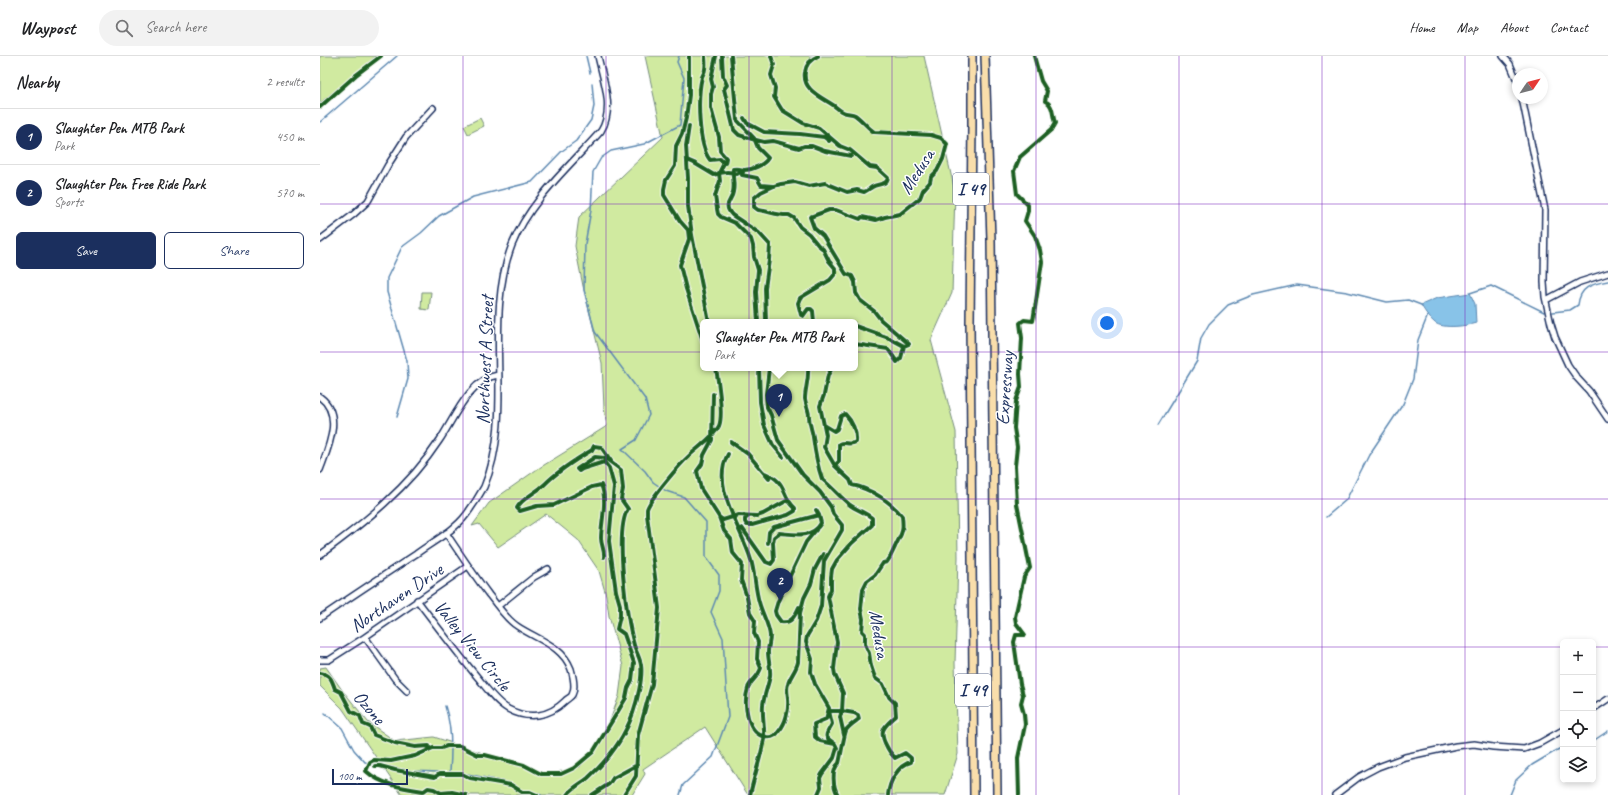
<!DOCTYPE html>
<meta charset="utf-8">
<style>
body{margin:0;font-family:Caveat,sans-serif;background:#f2f2f2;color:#202124}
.controls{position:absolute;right:12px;bottom:12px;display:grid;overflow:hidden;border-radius:6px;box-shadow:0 2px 6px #0003}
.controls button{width:36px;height:36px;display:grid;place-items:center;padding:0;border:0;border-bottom:1px solid #e0e0e0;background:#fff;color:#202124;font:20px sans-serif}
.compass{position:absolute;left:1192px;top:12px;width:36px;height:36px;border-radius:50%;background:#fff;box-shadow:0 2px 6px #0003;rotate:55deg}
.scale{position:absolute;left:12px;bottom:10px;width:76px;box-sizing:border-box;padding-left:4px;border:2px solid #1b2f5e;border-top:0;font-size:11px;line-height:14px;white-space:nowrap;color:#1b2f5e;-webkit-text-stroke:3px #fff;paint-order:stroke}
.you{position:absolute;left:787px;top:267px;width:14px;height:14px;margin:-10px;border:3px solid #fff;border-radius:50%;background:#1a73e8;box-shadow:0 0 0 6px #1a73e833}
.badge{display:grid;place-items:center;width:26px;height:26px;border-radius:50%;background:#1b2f5e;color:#fff;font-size:13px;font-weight:700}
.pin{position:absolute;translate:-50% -33px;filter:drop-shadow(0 1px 2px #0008)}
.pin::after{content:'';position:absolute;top:21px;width:14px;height:12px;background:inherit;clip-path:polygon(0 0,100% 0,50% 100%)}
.popup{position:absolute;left:380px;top:263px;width:158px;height:52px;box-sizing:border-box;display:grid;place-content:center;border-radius:6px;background:#fff;filter:drop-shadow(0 1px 3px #0005);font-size:13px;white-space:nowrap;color:#757577}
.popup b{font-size:15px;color:#202124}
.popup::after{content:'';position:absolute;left:50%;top:100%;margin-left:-8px;border:8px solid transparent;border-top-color:#fff}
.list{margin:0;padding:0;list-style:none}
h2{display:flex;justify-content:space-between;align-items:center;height:52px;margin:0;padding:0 16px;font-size:17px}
h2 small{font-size:13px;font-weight:400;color:#757577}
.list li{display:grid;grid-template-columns:26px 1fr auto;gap:12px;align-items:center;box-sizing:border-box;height:56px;padding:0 16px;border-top:1px solid #e0e0e0}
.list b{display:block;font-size:15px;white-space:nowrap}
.list p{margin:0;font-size:13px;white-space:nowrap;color:#757577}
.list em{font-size:13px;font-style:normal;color:#757577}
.actions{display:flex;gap:8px;padding:12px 16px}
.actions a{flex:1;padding:9px 0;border:1px solid #1b2f5e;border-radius:6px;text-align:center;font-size:14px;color:#1b2f5e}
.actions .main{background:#1b2f5e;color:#fff}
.icon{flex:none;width:22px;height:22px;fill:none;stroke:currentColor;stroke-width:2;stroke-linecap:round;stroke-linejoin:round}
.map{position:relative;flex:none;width:1288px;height:739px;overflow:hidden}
header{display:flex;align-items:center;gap:24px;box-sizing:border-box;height:56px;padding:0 20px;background:#fff;border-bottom:1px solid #e0e0e0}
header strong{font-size:19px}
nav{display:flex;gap:22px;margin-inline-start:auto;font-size:14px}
.search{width:280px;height:36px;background:#f2f2f2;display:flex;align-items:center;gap:10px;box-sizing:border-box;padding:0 14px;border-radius:22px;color:#757577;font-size:15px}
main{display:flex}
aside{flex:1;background:#fff}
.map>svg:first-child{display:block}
.green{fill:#d0eaa0;stroke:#768c7f;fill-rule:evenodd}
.water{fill:#88c3e8;stroke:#5c88b1}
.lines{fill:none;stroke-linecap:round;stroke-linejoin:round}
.stream{stroke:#5c88b1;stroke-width:1.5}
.minor-casing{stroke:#1b2f5e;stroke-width:8}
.highway-casing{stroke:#1b2f5e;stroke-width:10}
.minor{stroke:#fff;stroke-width:5}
.highway{stroke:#f9deab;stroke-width:7}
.cycleway-casing{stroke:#fff;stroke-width:6}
.cycleway{stroke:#1b5e20;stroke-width:4}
.grid{fill:none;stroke:#7b2cbf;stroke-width:1;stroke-opacity:0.55}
.labels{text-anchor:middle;stroke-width:3;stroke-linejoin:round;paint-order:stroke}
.shield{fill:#fff;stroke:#5f6d8e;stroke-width:1}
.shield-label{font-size:18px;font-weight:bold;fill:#1b2f5e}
.street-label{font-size:19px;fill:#1b2f5e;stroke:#fff}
</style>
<header>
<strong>Waypost</strong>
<div class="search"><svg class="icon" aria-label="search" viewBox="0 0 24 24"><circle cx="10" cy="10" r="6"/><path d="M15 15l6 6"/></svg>Search here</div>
<nav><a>Home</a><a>Map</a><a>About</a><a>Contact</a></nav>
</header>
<main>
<aside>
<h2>Nearby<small>2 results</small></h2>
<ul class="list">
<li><span class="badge">1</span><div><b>Slaughter Pen MTB Park</b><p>Park</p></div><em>450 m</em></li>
<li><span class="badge">2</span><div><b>Slaughter Pen Free Ride Park</b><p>Sports</p></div><em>570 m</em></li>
</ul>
<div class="actions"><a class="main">Save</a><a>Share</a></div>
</aside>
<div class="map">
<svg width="1288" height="739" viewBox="0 0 1288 739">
<rect width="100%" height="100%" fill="#fff"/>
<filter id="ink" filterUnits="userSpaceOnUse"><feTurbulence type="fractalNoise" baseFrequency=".025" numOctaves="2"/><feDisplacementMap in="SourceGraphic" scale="8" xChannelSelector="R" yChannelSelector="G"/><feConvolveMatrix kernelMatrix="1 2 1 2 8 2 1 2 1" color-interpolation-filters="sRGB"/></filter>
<g filter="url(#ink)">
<path class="green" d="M0 0H56L0 47Z
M325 0H604L635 136 632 237 611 284 636 376 638 501 635 607 638 698 625 739H428L385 671 323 713 325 718 312 739H82L22 652 0 630V612L6 611 20 631 48 666 75 685 114 681 227 718 260 711 277 691 289 667 299 640 303 610 289 560 286 539 279 515 258 484 226 458 178 491 159 468 152 470 169 447 216 414 287 370 284 352 282 307 263 230 255 190 259 161 343 81ZM383 266H535V312H383Z
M160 62 164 70 148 78 144 70Z
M102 236H111L109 254 101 253Z"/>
<path class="water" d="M1150 237 1155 248 1156 267C1147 270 1123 273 1115 267 1109 262 1105 256 1101 249L1117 242Z"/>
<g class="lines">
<path class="stream" d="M266 0 270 17
M359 0 357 6 364 22 360 69 324 88 291 95 281 102 273 116 271 154 265 188 264 234 275 276 325 343 329 359 316 384 302 393 325 415 333 426 346 435 364 441 386 466V501L399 519V535L391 556 403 582 408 661 393 701 363 729 360 739
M0 66 77 0
M1150 237 1171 230 1224 256
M1233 256 1250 254 1258 249C1260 231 1271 228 1288 225
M77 361 88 323 87 305 67 236V222L82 191 101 177 119 160 153 141 212 126 242 95 256 85 271 64 274 50 272 27
M838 369 877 305 881 282 889 268 908 249 933 239 977 229 1027 236 1067 246 1088 244 1101 249
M1006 461 1026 444 1049 399 1083 348 1093 323 1098 284 1108 259
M125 650C132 671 132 692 130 715
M5 657 22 672 34 694 45 706 53 708 93 715 143 717 190 727 202 735H210L221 739
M1273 685 1288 675
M1190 739 1196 724 1212 709 1239 693H1243"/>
<defs>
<path id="minor" d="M1183 0 1190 8 1198 27
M1202 42 1225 154 1224 226 1225 241 1231 268 1235 281 1248 309 1257 322 1269 335 1288 363
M0 184 34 158 48 145 68 109 86 81 113 52
M1226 244 1260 226 1288 217
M0 341C24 359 8 392 0 414
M0 499C44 467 89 431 119 385 134 363 149 323 178 319
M97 544C117 570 137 597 159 623 167 633 176 646 188 653 208 664 229 661 245 645 247 643 251 641 252 639 256 632 253 620 251 613 242 589 216 583 197 570 186 563 178 550 169 539 154 519 140 498 126 477
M178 550 214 521 228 513
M0 562C32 540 64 519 96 498 112 486 134 475 146 459 152 451 159 440 164 431 196 355 162 267 192 189 210 144 249 111 281 75 295 52 283 24 278 0
M45 581 75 623 87 635
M0 604H9L45 581 148 510
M1273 653 1288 643
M1015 739 1039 721 1058 711 1085 701 1136 690 1154 688 1173 691 1204 693 1220 687 1243 674"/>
<path id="highway" d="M652 0V69L650 267 654 739
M665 0 671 184 677 739"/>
</defs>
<use href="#minor" class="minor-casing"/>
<use href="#highway" class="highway-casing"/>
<use href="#minor" class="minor"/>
<use href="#highway" class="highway"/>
<defs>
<path id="cycleway" d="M369 0V39L366 62 362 78 356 90 355 110 346 124 344 133V139L360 165 368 174 369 183 360 209 366 233 383 285
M385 0C385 4 386 8 385 13 385 16 383 18 382 21 377 41 378 89 390 104L400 103 404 107 399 117 400 125 395 140 397 153 398 158 401 161 415 167 431 183 433 190 434 201 438 214 436 236 438 266
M396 0 391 23 393 31 391 38V52L399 81 400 95 406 102 405 107
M402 0 403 20 407 29 404 33 414 74 419 79 432 83 444 86 453 85 479 92 484 90H492L505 95 531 100
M411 0 417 64 434 82 438 92 448 102C444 109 432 114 424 114 420 113 417 112 413 113 412 121 415 128 413 136 412 145 402 148 412 159L439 177 450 189 449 204 445 232 446 266
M451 0 454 9 451 19 455 32 454 41 462 54 483 67 499 72 520 90 530 94 550 111 557 112 568 122C566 130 558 127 552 131 549 133 547 135 544 136L537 134 527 136 505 127 489 130 475 126 461 128 454 130 441 136 434 142V151L438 154C448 155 459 160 469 159L474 162 480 171 489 178 498 189 503 193 509 205 515 212V218L510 224 480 242 478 247 481 259 483 260 488 253H491L493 255 494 266
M498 0C491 3 486 8 485 16 482 34 501 41 513 49 516 51 520 55 523 56 527 58 532 57 535 59 542 64 547 71 554 76L611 79 621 82 627 88 623 103 617 115 611 121 610 126 603 134 600 142 580 158 565 161 556 164 542 161 540 163 516 154H509L490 161 494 172 503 180 526 218 532 220 535 226 536 237 540 244 554 255 561 264 589 288 584 290 581 302 577 306 568 293 535 288
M0 51 36 19 61 0
M424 62 427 67 444 76 480 78 504 81 509 85
M369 70 366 90 368 122V150L372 179 389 266
M367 104 374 107 394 119C401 116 410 115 417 118L420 116H423L422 119 437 122 441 129 453 130
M535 270 569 282 584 290
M439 312 440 346 444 369 453 389 463 401
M449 312 446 338 447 351 451 359 458 384 483 419 500 436 511 451 513 458 522 469V474L504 505 501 550 496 565 487 580 486 586 492 603 491 616 495 628 509 652 506 663 494 668 495 681 500 685 515 688 517 692 514 702 502 718 500 722 501 731 498 738
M488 312C489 324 485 332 485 343 486 349 489 355 489 360 489 369 492 373 493 381 495 396 497 409 502 423 512 431 520 441 530 449 537 454 546 457 552 462V469L532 487 517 504 512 513 511 521V533L508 540 517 586 514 613 515 619 523 637 522 655 534 657 538 659 539 663C535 666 530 669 527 673 524 676 521 701 519 707 511 714 513 731 518 739
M512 312 508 319 504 339 500 350 506 379 504 391 515 410 530 424 532 429C551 433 570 445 582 460 584 478 581 477 575 491 572 497 571 501 567 506L563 507 555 519 547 525 543 533 541 553 543 563 542 575 545 578V588L549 597 551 610 555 622 563 628 569 641 575 647 576 660C565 670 558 674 566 689 568 694 571 698 575 702L585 697 591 702V706C578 709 569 726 568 739
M393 338 392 384 384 399 382 408 377 415 381 433 399 461 403 464 419 459 437 460 443 458 468 444
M504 369 514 375 517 373 521 360 525 358C532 365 537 376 536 386 529 390 525 385 519 388V405L515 410
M411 386 428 398 449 423
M408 398C390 430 422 473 431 504 435 518 435 532 439 546 442 558 449 568 450 580 450 586 448 590 448 596 448 604 451 612 450 620 448 630 444 639 443 649 442 660 445 672 444 683 441 702 434 720 430 739
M429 460 425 463V466L427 469H432L468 459 475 455V452C460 439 469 427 445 417
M399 461 404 475 411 483 413 497 422 508 421 524 427 541 430 557 435 565 434 577 438 586 437 603 441 612C438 622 430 625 428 632 423 648 427 678 446 681 451 682 456 680 459 675 466 667 469 654 468 643 468 639 466 633 468 628 470 620 476 615 478 606L480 557 484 542 491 528 495 513 503 498
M422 472 446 506 451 508 454 504 453 487 454 481 459 477C473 478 492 483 501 467L499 459
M448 487 449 476 454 471 499 459 496 454
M284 501C285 495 281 489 281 482 281 467 288 443 281 429L272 431 234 449 217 450 200 455 197 452C202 442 216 437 225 428 238 415 255 404 272 394L274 390 281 391 291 405
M479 551C475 560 471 568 461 566L456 559 455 555 458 545 486 486 496 474
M0 617C10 618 12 624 15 633L21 636 31 655 40 660 43 668 50 671 54 679 75 687 95 691 109 690
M515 688C502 679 506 680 512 668L509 655H522L520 661 524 679
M55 710H60L75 714 115 721 119 718H142L150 722 191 729 202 736H210L217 739
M146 739 132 736 121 737 114 733 108 732 104 735C84 732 61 729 46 715L50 706 54 704 71 705 85 702 95 700 113 692H121L127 690H140L158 699H165L204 709 221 718H241L254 712 273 696 297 657 306 642 308 632 312 624 314 607 304 578 297 573 300 560V549L296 535 289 485 294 430 289 412 284 406 262 413 259 415 257 413 275 401 285 402 301 414 303 433 301 443 308 453
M247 739C253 731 261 728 268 722 288 704 304 683 313 657 317 645 323 622 321 609 320 602 316 596 314 589 307 563 294 474 308 453
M272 739 289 728 293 722 317 709
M304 739 316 720 318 679 332 628 339 552 327 459C327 457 327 455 327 453 330 443 360 408 369 400 378 391 393 382 399 370 404 358 398 325 396 312
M699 739 698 702 705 669 704 658 701 647 703 639 700 628 694 586 696 579H705L696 567 695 561 704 521 710 512 697 448 695 410 697 391 694 372 696 345 701 331 700 318 702 282 700 267 704 264 713 265 722 206 720 194 715 180 705 165 708 155V149L697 138 694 115 700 101 731 74 735 67C732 59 734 49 725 45L727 35 721 25 714 0"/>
</defs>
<use href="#cycleway" class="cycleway-casing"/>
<use href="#cycleway" class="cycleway"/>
</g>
</g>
<path class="grid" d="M143 0V739M286 0V739M429 0V739M572 0V739M716 0V739M859 0V739M1002 0V739M1145 0V739M0 148H1288M0 296H1288M0 443H1288M0 591H1243M1273 591H1288"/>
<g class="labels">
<g class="shield">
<rect x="633" y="117" width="36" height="32" rx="3"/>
<rect x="635" y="618" width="36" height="32" rx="3"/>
</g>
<g class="shield-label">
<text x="651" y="139">I 49</text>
<text x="653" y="640">I 49</text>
</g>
<g class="street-label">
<text transform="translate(596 115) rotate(-57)" y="7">Medusa</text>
<text transform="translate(164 304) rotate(-88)" y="7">Northwest A Street</text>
<text transform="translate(684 332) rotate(-86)" y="7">Expressway</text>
<text transform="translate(76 541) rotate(-34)" y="7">Northaven Drive</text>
<text transform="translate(560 578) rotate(81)" y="7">Medusa</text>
<text transform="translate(153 589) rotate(51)" y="7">Valley View Circle</text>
<text transform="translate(50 651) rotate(50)" y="7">Ozone</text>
</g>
</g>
</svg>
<div class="controls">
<button>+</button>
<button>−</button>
<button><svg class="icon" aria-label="locate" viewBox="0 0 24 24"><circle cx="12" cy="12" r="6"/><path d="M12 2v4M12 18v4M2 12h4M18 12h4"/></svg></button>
<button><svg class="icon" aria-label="layers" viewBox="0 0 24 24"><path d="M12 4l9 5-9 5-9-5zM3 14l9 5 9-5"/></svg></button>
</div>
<svg class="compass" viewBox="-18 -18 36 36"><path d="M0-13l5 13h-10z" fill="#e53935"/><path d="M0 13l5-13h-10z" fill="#757577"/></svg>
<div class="scale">100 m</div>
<div class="you"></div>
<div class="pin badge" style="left:459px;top:361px">1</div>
<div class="popup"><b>Slaughter Pen MTB Park</b>Park</div>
<div class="pin badge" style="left:460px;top:545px">2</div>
</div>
</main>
